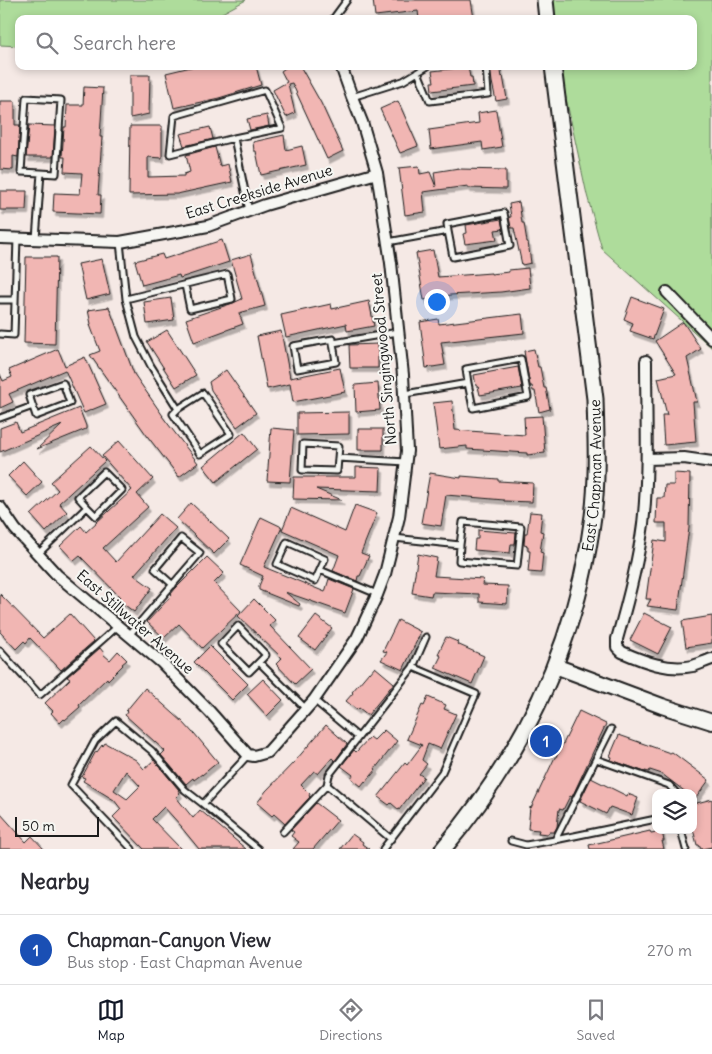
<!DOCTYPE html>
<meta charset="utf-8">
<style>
body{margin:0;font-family:Delius,sans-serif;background:#f7f7f7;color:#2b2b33}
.controls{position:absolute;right:15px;bottom:15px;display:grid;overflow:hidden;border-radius:10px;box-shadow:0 2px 8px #0003}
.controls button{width:45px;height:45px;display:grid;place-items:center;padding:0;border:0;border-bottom:1px solid #e1e1e2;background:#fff;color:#2b2b33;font:25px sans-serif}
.scale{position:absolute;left:15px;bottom:12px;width:84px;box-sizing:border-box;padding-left:5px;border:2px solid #1c1c1c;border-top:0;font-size:14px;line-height:18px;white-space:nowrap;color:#1c1c1c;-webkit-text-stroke:4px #f6f6f2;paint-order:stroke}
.you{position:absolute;left:436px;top:301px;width:18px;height:18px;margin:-12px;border:4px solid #fff;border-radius:50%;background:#1a73e8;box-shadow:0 0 0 8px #1a73e833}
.badge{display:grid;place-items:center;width:32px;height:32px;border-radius:50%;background:#111827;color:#fff;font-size:16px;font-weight:700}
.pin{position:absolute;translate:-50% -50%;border:2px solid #fff;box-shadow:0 1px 5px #0006}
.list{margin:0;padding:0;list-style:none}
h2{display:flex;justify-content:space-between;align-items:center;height:65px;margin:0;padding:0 20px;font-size:21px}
h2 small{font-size:16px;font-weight:400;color:#7c7c81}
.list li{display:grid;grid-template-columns:32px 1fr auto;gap:15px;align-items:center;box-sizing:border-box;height:70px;padding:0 20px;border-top:1px solid #e1e1e2}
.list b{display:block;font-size:19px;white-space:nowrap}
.list p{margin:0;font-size:16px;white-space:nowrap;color:#7c7c81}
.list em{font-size:16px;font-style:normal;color:#7c7c81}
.icon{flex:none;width:28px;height:28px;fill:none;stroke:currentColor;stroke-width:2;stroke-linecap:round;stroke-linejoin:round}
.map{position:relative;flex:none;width:712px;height:849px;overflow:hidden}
.search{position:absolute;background:#fff;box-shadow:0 2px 8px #0003;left:15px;right:15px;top:15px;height:55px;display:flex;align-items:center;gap:12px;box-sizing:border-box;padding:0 18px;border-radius:10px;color:#7c7c81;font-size:19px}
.sheet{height:135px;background:#fff}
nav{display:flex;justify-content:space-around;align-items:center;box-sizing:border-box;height:70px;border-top:1px solid #e1e1e2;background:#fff;font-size:14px;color:#7c7c81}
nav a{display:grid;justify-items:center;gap:2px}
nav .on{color:#111827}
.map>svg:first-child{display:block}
.green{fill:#aedc9b;stroke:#657c5c}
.building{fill:#f1b6b3;stroke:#1c1c1c;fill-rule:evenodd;filter:url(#shadow)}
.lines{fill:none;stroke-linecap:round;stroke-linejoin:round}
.lane-casing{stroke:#1c1c1c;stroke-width:9}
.street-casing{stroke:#1c1c1c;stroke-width:14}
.secondary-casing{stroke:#1c1c1c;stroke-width:18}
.primary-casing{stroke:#1c1c1c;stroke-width:19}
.lane{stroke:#f6f6f2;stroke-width:5}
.street{stroke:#f6f6f2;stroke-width:10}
.secondary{stroke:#f6f6f2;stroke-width:14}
.primary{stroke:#f6f6f2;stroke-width:15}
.labels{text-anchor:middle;stroke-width:4;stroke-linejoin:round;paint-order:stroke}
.street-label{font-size:15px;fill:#1c1c1c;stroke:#f6f6f2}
</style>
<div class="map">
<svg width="712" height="849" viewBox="0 0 712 849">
<defs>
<filter id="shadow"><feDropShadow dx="2.5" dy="4.5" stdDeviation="0" flood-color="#0004"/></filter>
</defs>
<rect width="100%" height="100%" fill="#f5e9e5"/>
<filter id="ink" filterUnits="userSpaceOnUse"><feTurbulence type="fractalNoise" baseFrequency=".02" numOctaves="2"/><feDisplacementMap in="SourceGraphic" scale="10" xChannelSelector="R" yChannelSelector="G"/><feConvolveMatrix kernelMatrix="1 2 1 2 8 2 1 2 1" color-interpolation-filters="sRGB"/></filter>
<g filter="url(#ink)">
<path class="green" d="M0 0H246L211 19H19V46L0 45Z
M545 0H712V348L602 249 587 195 559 66H693V19H549Z"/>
<path class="building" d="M373 0H471L474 19H419L418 11 375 16Z
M195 66H256L261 85 219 98 174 108 166 73Z
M288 66H300L321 103 343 151 327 159 292 83 288 84 295 113 286 117 273 90 287 82 281 71Z
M490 66H500L502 77 503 76 507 99 496 101 492 82Z
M468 67 470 77H472L473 86 432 91 431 82H434L432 71Z
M130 75H150L149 114 130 118Z
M84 87 103 88 100 137H102L98 195H101L100 214 53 212 54 193 80 194 82 173 64 172 65 157H62L64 127H66L67 105H83Z
M0 101H15V125H20L18 157 13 156V170L0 169Z
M398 101 418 146 400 153 380 109Z
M496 110 502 147 483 150 482 142 431 149 429 130 479 123 478 113Z
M267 115 269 126 250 130 247 119Z
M29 125 55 126 53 157H26Z
M130 126H162V158L148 157V177L184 176V174L190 172 186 155 215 147 220 166 228 164 232 182 177 194 129 195Z
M210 127 213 139 184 146 180 134Z
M284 135 286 150 302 146 306 165 261 175 256 151H254L253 142Z
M419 166 420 174 430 172 436 187 434 172 459 168V169L506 170V189L468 188V186L423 192 425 212 405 215 399 168Z
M0 191H27L26 210H0Z
M519 202 522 223H524L527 242H528L531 263 522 265 514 228H511L509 217H511L509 204Z
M501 219 503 229 495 230 497 240 465 244 463 234 467 233 466 225Z
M222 240 229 262 180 278 179 275 142 285 135 261 162 254 164 259Z
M433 250 438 277 491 273V274L509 272V270L528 268 530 288 501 292 450 295 424 300 416 253Z
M251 254 265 306 239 313 243 324 194 342 186 319 233 303 242 299 231 260Z
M26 257H57L55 344 24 343Z
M102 259 110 294 86 300 78 264Z
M632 297 664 309 653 339 630 331 633 323 624 319Z
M171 298 174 320 147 324 144 302Z
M369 301 374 326 347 331 346 324 286 337 281 315 331 304 332 309Z
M109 307 134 374 163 416H162L198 463 179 477 148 437 90 355 100 351 90 325 91 324 88 310Z
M522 314 524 333 441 342 445 365 426 368 420 322 438 319 439 324Z
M683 322 701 349 687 358 697 402H693L696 442 664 445 662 415H667L658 378 676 374 655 341Z
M167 330 196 375 176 387 147 342Z
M281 331 290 378 340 368 345 392 293 402 290 384 267 389 257 336Z
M378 344V368H350L349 345Z
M58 349 65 366 85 357 106 404 84 413 65 370 9 394 13 402 0 408V374L3 381 12 377 9 370Z
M534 349 538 367H540L544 388H546L550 409 539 412 535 391H533L532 386H530L524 351Z
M518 367 522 388 480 395 478 386H476L474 375Z
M226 370 256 413 237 427 211 390 209 382Z
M378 383 380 410 356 412 355 385Z
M452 401 455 430 525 435 524 417 542 416 545 453 527 455V453L467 449V446L439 449 433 403Z
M79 408 86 426V429L37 449 62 425 0 452V428L16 422 20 432Z
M349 412V434L297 435V413Z
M271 428 294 430 290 482 267 481Z
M358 429H383V450H358Z
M244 432 257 449 216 482 203 466Z
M119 441 153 479 137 494 148 507 103 548 116 562 160 514 176 528 134 575 152 588 134 612 117 599 120 597 80 556 74 561 60 546 81 526 86 532 132 490 102 456Z
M91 446 105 461 59 503 67 512 46 532 31 515 58 490 51 482Z
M23 461 42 482 27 496 8 476Z
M356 467 381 468 380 491 316 489 342 500 293 499 294 477H356Z
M430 473 461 478V476L498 479V481L533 483 532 502 504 501V500L446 495 441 526 421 523Z
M674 473 690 474 689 528 678 610 647 606 651 599H646L654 540 666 542V523H656L657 498H664L665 485H674Z
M191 503 229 539 214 554 177 519Z
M355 505 377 513 361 553 369 556 360 576H358L357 581 333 571 339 555 282 530 291 508 345 532Z
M530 512 542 513 540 531 543 532 540 552 543 553 541 573 528 572 530 551H528V546L524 545 525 533H527Z
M261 517 282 527 264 567 325 592 329 579 354 589 345 613 285 592 300 604 299 606 259 590V586L263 576 240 565Z
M478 530 516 533 515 544H511L510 553 474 550 475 539H478Z
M418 554 437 558 434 576 483 579 482 585 508 586 507 604 479 602V594L432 592 431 596 412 593Z
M207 557 224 573 214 583 241 611 202 648 179 624 164 638 147 622 172 595 171 594 175 589Z
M0 594 43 638 70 614 94 641 61 670 30 638 26 643 24 641 16 649 0 632Z
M254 599 275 620 270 626 311 669 295 684 276 664 282 658 238 616Z
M644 613 672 627 658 654 630 640Z
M316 616 332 628 315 650 299 638Z
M712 616V643L686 647 682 621Z
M398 620 421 632 403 670 381 660 387 652 383 651Z
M446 637 458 642 457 644 484 656 472 684 435 668 441 656 438 654Z
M210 646 248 684 232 700 194 662Z
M100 648 104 653 103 654 110 660 118 651 127 660 122 664 123 665 108 680 107 678 79 705 80 707 65 720 64 719 60 723 51 713 53 711 45 703 70 679 67 677Z
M375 667 394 683 368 715 359 708 357 710 346 701 353 693 352 692 369 672 370 673Z
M263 679 283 700 267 716 247 694Z
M145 688 183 722 193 733H194L218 762 202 775V774L194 780 193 778 186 784 161 755 165 751 125 715 127 712 126 711Z
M428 697 446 705 444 709 456 714 440 749 428 744 422 760 427 764 419 774 424 777 399 810 391 803 389 805 378 797 405 763 407 765 422 745 407 739 422 705 424 706Z
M579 711 606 724 572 797 570 796 563 810 559 809 557 827 554 832H549L548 834 538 833 539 830 528 829 530 807 531 808 555 757H556L564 742Z
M326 725 347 744 335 761 332 758 318 774 314 771 301 785 310 794 309 796 310 797 285 824 274 814 272 816 257 803 266 791 296 760Z
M384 730 397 741 375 769 376 770 366 782 365 781 361 786 351 778 353 775 341 766 354 750 356 752 370 737 374 740Z
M619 735 670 753 672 752 709 780 693 802V793H687L662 774 650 770 649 772 645 771V772L611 760 612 757 610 756Z
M105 743 136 760 144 769 154 760 179 790H178L180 793 176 797 193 818 200 810 246 849H199L181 827H182L164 807 152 819 181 849H144L113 817 121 809 114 800 83 781 85 778 82 777 96 751 97 752 102 745 103 746ZM126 771 140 786 127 799 114 790Z
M591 778 627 796 628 794 638 798 632 815 610 807 606 814 580 801Z
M712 799V847L701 849 699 845H697L693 829V804Z
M316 803 338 820 313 849H293L299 842 291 836 294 832 291 830Z
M0 813 26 842 32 836 44 849H0Z
M650 831 651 833 662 831 664 841H662L664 849H590L589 845Z
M352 834 363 842 362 844 369 849H340Z"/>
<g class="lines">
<defs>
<path id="lane" d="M333 19 347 0
M418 72 430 101 488 94 486 66
M352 97 403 81 428 66
M234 138 170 154 174 116 265 90 282 128 234 138 249 211
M36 239 41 173 56 174 61 100 26 98 21 172 41 173
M120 242 126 299 136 337 151 366 178 409 173 414 200 454 231 434 203 393 178 409
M388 242 448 231 447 224 504 213 510 246 453 257 448 231
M126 299 227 274 232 299 190 309 185 285
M0 300H15
M0 334 14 335 17 238
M333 343 336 362 297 369 293 346 333 339V343L398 332
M63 383 70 403 36 416 29 395Z
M405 394 468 383 466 369 521 359 528 397 473 408 468 383
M0 418 33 406
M338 458 337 471 302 470 303 444 339 446 338 458 406 462
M394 538 460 545 463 522 521 527 517 566 459 561 460 545
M38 554 87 507 96 516 122 490 104 472 78 497 87 507
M320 570 315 581 277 564 287 542 325 559 320 570 377 594
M129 635 200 553 181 538 155 569 173 585
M0 651 40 695 118 626
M259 662 249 672 221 644 238 626 266 655 259 662 306 709
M314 700 358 737
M596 759 669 785 676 793
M327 785 391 839
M203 804 248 755
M681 830 686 849
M283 832 327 785 329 775 413 667 426 637
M555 840 611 729
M511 841 526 845 555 840 656 819
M132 849 71 785 95 741 116 721 152 751 185 790 203 804 258 849
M383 849 442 772 476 694 413 667"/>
<path id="street" d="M0 238 120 242 208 226 265 205 377 173
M667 292 712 339
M646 361C646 415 649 470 643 524 638 564 628 601 617 639V647L622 652C645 662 668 671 693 666 699 664 706 661 712 659
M647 459 684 458 712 462
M0 507 15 529 57 575 162 663 210 712 248 755 254 756 268 752 314 700 357 638 377 595 385 574 399 517 407 451 403 375 391 263 377 173 362 122 352 97 341 66"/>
<path id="secondary" d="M555 666 662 706 712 722"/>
<g id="primary">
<path d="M545 0 547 19"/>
<path id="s1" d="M443 849C525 752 577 643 593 516 598 477 596 438 595 399L553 66"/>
</g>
</defs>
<use href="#lane" class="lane-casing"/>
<use href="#street" class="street-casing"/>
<use href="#secondary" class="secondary-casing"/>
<use href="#primary" class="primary-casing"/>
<use href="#lane" class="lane"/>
<use href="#street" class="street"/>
<use href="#secondary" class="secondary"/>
<use href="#primary" class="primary"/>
</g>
</g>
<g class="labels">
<g class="street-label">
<text transform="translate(259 192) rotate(-17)" y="5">East Creekside Avenue</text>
<text transform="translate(384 359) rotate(-95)" y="5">North Singingwood Street</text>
<text dy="5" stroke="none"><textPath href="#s1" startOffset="411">East Chapman Avenue</textPath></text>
<text transform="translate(135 622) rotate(41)" y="5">East Stillwater Avenue</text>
</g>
</g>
</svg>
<div class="controls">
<button><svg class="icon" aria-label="layers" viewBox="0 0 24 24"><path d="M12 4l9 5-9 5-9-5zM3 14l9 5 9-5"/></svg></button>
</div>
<div class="scale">50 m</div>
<div class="you"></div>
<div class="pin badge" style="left:546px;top:741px;background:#1a4fb4">1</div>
<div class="search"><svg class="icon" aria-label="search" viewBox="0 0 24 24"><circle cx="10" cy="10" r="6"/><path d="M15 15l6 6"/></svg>Search here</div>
</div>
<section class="sheet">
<h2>Nearby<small></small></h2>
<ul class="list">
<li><span class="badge" style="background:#1a4fb4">1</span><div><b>Chapman-Canyon View</b><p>Bus stop · East Chapman Avenue</p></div><em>270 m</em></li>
</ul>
</section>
<nav>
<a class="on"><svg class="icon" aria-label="map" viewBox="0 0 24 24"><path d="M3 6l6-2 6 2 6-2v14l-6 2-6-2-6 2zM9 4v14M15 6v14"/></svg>Map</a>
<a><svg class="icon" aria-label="directions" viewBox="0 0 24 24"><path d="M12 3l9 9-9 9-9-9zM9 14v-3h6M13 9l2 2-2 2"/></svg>Directions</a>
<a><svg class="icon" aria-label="saved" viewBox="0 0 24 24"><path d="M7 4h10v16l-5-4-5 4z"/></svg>Saved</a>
</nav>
